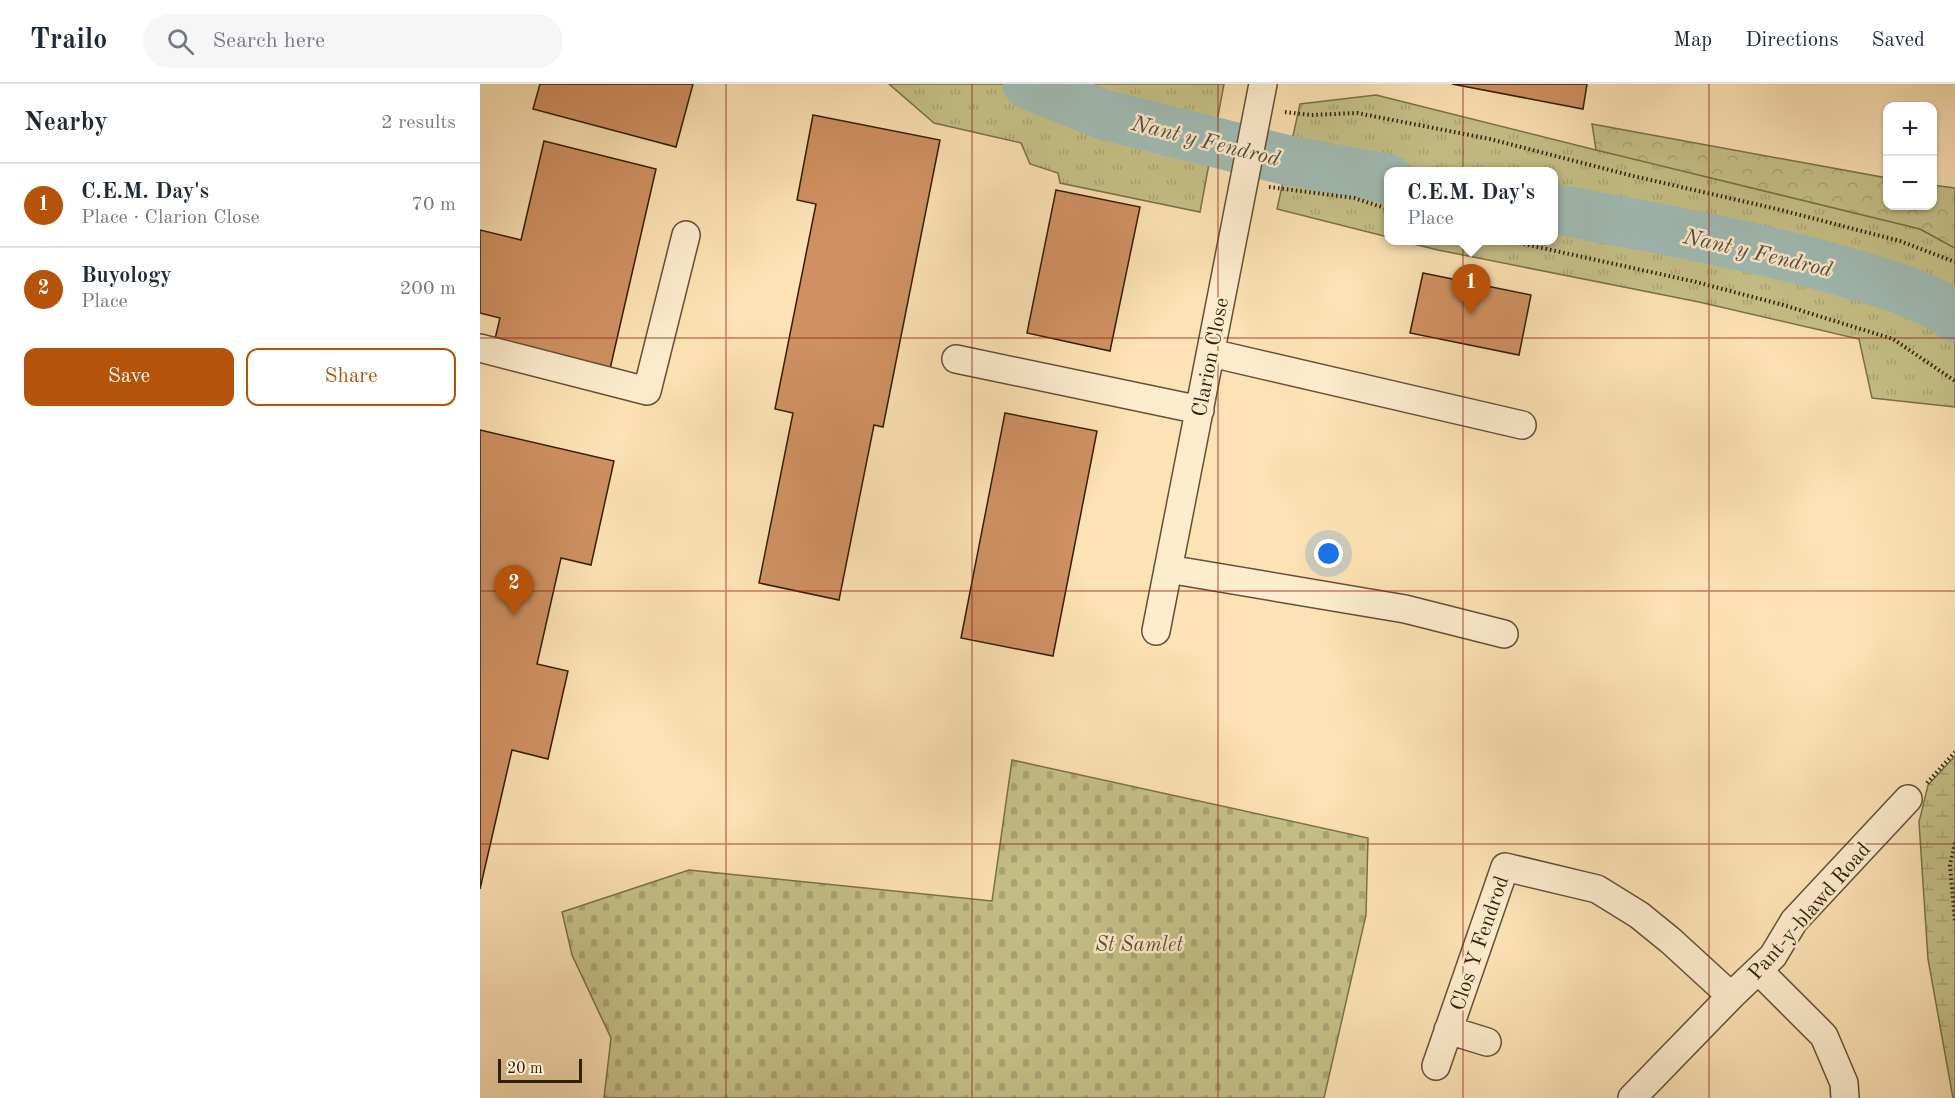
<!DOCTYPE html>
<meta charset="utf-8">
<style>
body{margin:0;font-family:"Old Standard TT",serif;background:#f6f6f7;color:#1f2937}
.controls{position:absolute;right:18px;top:18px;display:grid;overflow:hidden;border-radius:12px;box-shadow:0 2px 4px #0004}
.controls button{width:54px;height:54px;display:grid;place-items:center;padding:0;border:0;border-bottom:2px solid #e0e1e3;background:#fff;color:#1f2937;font:30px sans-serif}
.scale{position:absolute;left:18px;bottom:15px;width:84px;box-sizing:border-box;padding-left:6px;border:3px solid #331e0b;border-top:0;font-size:16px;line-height:21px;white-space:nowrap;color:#331e0b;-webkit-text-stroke:4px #fdecce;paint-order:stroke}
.you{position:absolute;left:849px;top:470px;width:21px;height:21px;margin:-15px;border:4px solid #fff;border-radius:50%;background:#1a73e8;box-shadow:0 0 0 9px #1a73e833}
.badge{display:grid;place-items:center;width:39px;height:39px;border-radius:50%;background:#b45309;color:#fff;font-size:20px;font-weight:700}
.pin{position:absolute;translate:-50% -50px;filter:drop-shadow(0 2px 3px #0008)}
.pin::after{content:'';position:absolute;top:32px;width:21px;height:18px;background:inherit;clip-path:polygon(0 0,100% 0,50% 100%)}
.popup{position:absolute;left:904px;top:83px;width:174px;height:78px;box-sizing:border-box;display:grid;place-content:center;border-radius:12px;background:#fff;filter:drop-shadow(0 2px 4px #0005);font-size:20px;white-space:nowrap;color:#747a83}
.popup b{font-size:22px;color:#1f2937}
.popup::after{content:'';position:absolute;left:50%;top:100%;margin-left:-12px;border:12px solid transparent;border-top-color:#fff}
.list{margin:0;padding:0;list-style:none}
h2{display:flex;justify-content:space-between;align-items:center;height:78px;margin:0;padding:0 24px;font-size:26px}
h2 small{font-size:20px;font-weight:400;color:#747a83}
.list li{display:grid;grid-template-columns:39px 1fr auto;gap:18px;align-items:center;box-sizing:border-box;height:84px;padding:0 24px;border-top:2px solid #e0e1e3}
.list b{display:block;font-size:22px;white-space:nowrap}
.list p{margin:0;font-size:20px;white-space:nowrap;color:#747a83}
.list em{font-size:20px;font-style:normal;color:#747a83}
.actions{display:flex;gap:12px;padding:18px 24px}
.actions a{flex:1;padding:14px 0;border:2px solid #b45309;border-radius:12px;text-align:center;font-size:21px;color:#b45309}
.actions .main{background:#b45309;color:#fff}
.icon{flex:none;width:33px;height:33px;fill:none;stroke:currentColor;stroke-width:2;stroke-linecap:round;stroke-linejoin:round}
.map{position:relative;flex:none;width:1475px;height:1014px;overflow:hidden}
header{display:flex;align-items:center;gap:36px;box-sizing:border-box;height:84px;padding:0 30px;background:#fff;border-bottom:2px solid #e0e1e3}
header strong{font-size:28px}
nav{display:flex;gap:33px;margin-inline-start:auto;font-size:21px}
.search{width:420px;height:54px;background:#f6f6f7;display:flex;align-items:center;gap:15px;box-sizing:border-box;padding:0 21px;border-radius:33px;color:#747a83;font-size:22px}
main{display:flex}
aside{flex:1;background:#fff}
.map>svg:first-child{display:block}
.grass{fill:url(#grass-tufts);stroke:#7c704a;stroke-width:1.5}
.forest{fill:url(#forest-crowns);stroke:#7c704a;stroke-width:1.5}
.wetland{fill:url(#wetland-marsh);stroke:#7c704a;stroke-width:1.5}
.cemetery{fill:url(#cemetery-stones);stroke:#7c704a;stroke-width:1.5}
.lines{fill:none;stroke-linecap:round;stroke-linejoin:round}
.river{stroke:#a1bcb5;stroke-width:50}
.building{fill:#d09162;stroke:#331e0b;stroke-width:1.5}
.minor-casing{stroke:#654f35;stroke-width:30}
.path{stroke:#331e0b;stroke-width:4;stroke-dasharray:1.5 3;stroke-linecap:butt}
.minor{stroke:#fdecce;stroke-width:27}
.grid{fill:none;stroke:#8f2418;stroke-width:1.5;stroke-opacity:0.55}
.labels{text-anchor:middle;stroke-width:5;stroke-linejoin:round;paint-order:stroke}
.street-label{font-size:21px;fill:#331e0b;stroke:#fdecce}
.park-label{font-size:21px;font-style:italic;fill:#5f4f30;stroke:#fdecce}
.water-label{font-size:22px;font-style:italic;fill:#544d3e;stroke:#fdecce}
</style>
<header>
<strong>Trailo</strong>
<div class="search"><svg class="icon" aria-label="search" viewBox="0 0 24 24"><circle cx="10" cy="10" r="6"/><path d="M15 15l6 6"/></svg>Search here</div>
<nav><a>Map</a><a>Directions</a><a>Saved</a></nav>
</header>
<main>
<aside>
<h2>Nearby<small>2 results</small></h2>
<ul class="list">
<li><span class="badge">1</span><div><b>C.E.M. Day's</b><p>Place · Clarion Close</p></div><em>70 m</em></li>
<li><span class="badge">2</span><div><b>Buyology</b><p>Place</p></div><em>200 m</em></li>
</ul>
<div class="actions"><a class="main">Save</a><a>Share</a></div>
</aside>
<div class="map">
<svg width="1475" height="1014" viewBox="0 0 1475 1014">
<defs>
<pattern id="grass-tufts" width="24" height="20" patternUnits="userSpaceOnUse" patternTransform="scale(1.5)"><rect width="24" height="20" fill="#c6c188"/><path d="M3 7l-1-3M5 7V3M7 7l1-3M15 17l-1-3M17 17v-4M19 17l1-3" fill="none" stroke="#aba574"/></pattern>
<pattern id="forest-crowns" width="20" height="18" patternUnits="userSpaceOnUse" patternTransform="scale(1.5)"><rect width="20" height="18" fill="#c6c188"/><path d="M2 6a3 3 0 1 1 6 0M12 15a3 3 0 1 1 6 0" fill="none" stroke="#aba574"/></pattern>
<pattern id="wetland-marsh" width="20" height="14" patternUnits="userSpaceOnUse" patternTransform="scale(1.5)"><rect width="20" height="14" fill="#c6c188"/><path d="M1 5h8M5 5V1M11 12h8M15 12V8" fill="none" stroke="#aba574"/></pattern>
<pattern id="cemetery-stones" width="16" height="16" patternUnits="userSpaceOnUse" patternTransform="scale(1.5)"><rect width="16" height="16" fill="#c6c188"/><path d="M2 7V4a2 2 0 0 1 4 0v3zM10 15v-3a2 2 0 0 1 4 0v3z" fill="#aba574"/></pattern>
</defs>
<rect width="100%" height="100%" fill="#fce2b4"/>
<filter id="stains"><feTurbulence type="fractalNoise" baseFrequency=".00333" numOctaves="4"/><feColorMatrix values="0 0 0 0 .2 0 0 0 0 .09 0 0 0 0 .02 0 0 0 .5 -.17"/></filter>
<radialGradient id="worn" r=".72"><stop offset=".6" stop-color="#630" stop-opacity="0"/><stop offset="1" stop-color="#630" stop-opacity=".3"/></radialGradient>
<path class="grass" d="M409 0H744L720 128 580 99 578 89 550 80 541 59 454 39Z
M896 11 1116 66 1365 123 1440 145 1475 164V323L1392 314 1379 255 1219 218 958 166 921 157 1074 156V88H908V153L797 125 820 20Z"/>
<path class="forest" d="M1112 40 1407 94 1408 122H1452L1453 101 1475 104V164L1440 145 1116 66Z"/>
<path class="wetland" d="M1475 672V1014H1473L1448 875 1439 738 1448 701Z"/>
<path class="cemetery" d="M532 676 888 754 886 831 844 1014H124L131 954 92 871 82 828 209 786 512 817Z"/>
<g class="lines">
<path class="river" d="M548 0 621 30 806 76 908 95
M1074 125C1171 143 1270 160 1365 188 1400 198 1447 210 1475 233"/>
</g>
<path class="building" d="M60 0H213L196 63 53 25Z
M972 0H1107L1103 25Z
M333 31 460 56 403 343 394 341 359 516 279 499 313 329 295 325 336 120 317 116Z
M64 57 176 85 130 285 15 255 20 234 0 229V146L41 156Z
M576 106 660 123 630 267 547 249Z
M943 189 1051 211 1039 271 930 249Z
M525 329 617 347 573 572 481 554Z
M0 346 134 377 111 481 81 474 57 580 88 587 68 675 32 666 0 805Z"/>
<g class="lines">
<defs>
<path id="minor" d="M0 264 167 307 206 151
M731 269 1042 341
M476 275 720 326
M688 485 925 525 1024 550
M676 547 783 0
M1279 887 1344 952 1364 999 1365 1014
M968 946 1007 958
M956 982 1025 783 1117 805 1159 831 1191 857 1251 912
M1152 1014 1251 912 1293 872 1314 837 1428 715"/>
</defs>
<use href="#minor" class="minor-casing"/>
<path class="path" d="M805 28 831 31 877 29 1010 55 1153 92 1301 126 1420 157 1475 178
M789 103 874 114 908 125
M1026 156 1216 198 1303 221 1413 255 1475 297
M1447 699 1475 668
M1475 759 1470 781 1475 837"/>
<use href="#minor" class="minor"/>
</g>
<path class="grid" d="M246 0V1014M492 0V1014M738 0V1014M983 0V1014M1229 0V1014M0 254H1475M0 507H1475M0 760H1475"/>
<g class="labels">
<g class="street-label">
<text transform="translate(730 273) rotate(-79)" y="7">Clarion Close</text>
<text transform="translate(1329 827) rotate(-49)" y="7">Pant-y-blawd Road</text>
<text transform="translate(999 859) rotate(-71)" y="7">Clos Y Fendrod</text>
</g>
<g class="park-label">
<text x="659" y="867">St Samlet</text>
</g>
<g class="water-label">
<text transform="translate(726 56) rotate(14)" y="8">Nant y Fendrod</text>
<text transform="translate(1278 168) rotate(13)" y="8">Nant y Fendrod</text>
</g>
</g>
<rect width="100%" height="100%" filter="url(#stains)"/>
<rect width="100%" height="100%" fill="url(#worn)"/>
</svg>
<div class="controls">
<button>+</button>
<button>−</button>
</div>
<div class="scale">20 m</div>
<div class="you"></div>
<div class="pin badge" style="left:991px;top:230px">1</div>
<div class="popup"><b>C.E.M. Day's</b>Place</div>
<div class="pin badge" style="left:34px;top:531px">2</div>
</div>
</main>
